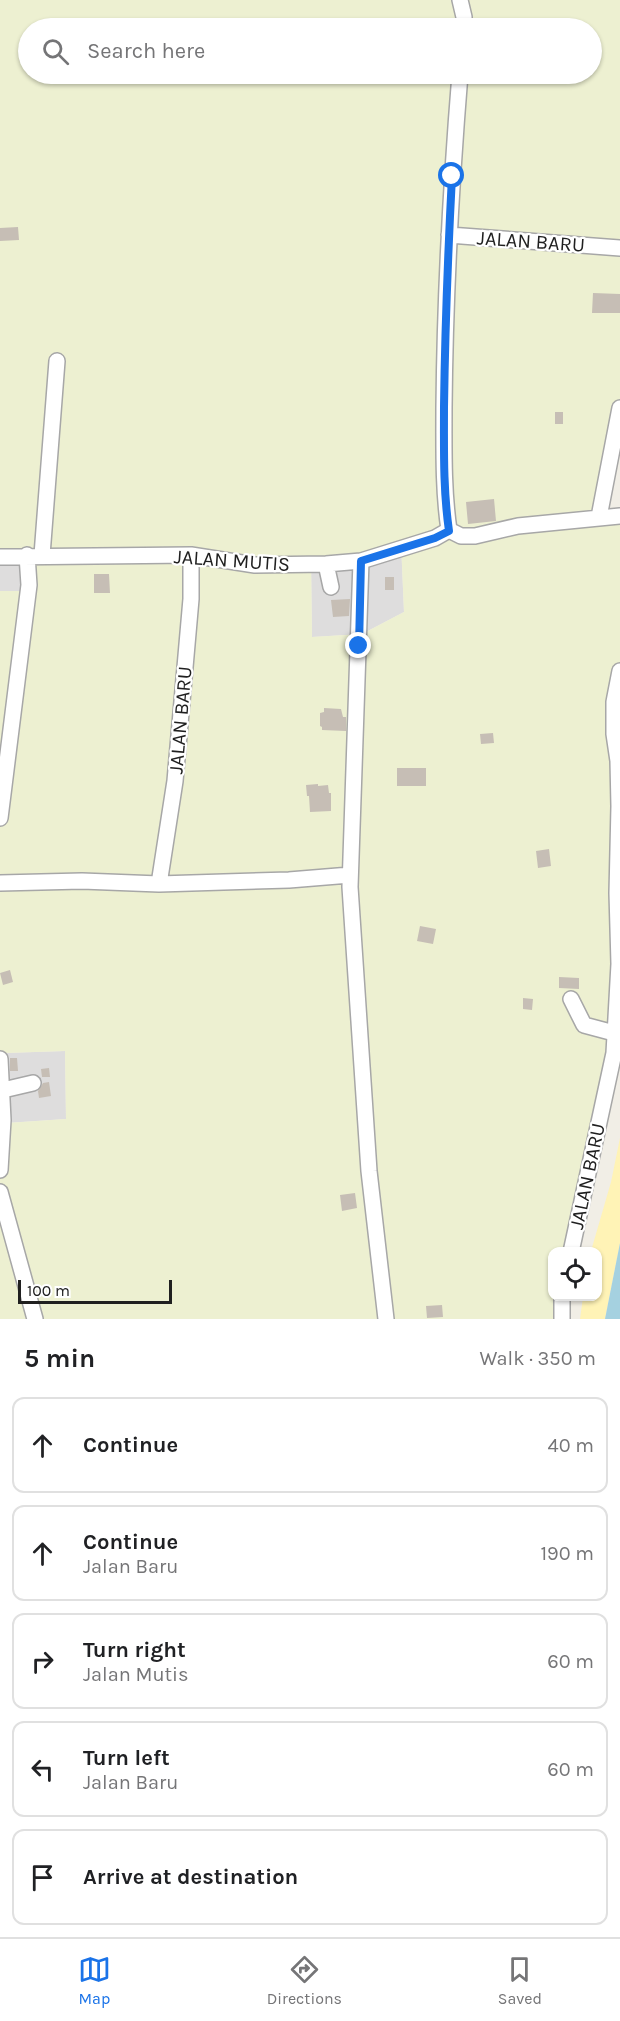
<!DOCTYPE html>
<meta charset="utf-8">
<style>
body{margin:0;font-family:Karla,sans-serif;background:#f2f2f2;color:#202124}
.controls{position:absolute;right:18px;bottom:18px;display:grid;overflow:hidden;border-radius:12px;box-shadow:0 2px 4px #0004}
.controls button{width:54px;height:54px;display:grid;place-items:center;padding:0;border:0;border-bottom:2px solid #e0e0e0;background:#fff;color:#202124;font:30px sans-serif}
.scale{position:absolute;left:18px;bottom:15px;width:154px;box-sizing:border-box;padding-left:6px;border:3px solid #202020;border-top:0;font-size:16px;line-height:21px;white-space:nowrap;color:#202020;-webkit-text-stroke:4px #fff;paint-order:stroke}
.stop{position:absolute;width:18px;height:18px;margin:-14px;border:4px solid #1a73e8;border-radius:50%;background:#fff}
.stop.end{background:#1a73e8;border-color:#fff;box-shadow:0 2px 6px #0008}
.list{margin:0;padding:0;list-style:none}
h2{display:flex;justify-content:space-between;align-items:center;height:78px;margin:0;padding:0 24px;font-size:26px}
h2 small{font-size:20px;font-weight:400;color:#757577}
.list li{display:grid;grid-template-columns:39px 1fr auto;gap:18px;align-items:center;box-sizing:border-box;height:96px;margin:0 12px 12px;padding:0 12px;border:2px solid #e0e0e0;border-radius:12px}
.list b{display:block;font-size:22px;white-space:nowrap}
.list p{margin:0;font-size:20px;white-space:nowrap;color:#757577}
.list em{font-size:20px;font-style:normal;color:#757577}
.icon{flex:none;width:33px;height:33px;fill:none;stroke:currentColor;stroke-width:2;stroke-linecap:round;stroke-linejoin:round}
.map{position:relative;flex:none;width:620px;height:1319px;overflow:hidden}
.search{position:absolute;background:#fff;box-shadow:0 2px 4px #0004;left:18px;right:18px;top:18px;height:66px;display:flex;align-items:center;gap:15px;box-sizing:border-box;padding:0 21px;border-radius:33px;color:#757577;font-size:22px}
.sheet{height:618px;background:#fff}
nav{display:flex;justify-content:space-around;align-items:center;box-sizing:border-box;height:84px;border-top:2px solid #e0e0e0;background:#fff;font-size:16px;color:#757577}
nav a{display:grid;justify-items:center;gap:3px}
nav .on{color:#1a73e8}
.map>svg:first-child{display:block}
.residential{fill:#dedddd}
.farmland{fill:#edf0d1;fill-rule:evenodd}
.sand{fill:#fff3b6}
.water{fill:#a5d1e0}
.building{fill:#c6beb5}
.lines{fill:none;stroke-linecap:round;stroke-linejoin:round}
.minor-casing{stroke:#a7a7a7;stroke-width:18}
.minor{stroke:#fff;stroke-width:15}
.route{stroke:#1a73e8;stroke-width:8}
.labels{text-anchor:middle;stroke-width:4.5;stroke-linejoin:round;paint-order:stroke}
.street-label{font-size:20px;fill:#202020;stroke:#fff}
</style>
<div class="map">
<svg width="620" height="1319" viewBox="0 0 620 1319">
<rect width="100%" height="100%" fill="#f1eee6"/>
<path class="residential" d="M401 542 404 612 362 634 312 637 311 559Z
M0 556 21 563 20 591H0Z
M65 1051 66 1119 6 1123 5 1053Z"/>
<path class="farmland" d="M0 0H620V403L598 520 620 519V665L612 1018 572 1251 552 1252V1296L563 1297 561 1319H0V591H20L21 563 0 556ZM28 28H592V74H28ZM401 543 404 612 362 634 312 637 311 560 370 555ZM65 1051 66 1119 7 1123 5 1053Z"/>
<path class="sand" d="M620 1138V1243L605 1319H580L583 1297 598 1296V1252L591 1251 611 1182Z"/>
<path class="water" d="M620 1243V1319H605Z"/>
<path class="building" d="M18 227 19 240 0 241V228Z
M593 293 620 294V313H592Z
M555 412H563V424H555Z
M494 499 496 521 468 524 466 502Z
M94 574H109L110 593H94Z
M385 577H394V590H385Z
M350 599 349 616 333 617 331 600Z
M324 708 341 709 343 717H346V731L322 730V727L320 726V713L324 712Z
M493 733 494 743 481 744 480 734Z
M397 768H426V786H397Z
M318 784V786L328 785 329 793H331V811L310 812 309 796H307L306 785Z
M549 849 551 866 538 868 536 851Z
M420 926 436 929 433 944 417 941Z
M10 970 13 982 3 985 0 973Z
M559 977 579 978V989L559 988Z
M523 998 533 999 532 1010 523 1009Z
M10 1058H17L18 1071H10Z
M49 1068 50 1077H42L41 1069Z
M49 1082 51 1096 39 1098 38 1091 43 1083Z
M355 1193 357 1208 342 1211 340 1195Z
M442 1305 443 1317 427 1318 426 1306Z"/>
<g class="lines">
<defs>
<path id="minor" d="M460 0 464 17V28
M449 235 620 248
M599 517 620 408
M449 530C443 489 444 449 444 407 445 296 451 185 460 74
M449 530 461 536H475L518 526 620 516
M42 555 57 361
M0 557 191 555 255 565 326 564 361 561 435 538 449 530
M361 561 350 887 369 1171 386 1319
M326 564 331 587
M0 818 29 585 27 555
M0 883 82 881 159 884 289 880 350 875
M159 884 175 781 191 599V555
M571 999 584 1025 614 1033
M0 1059 3 1120 0 1170
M3 1090 33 1083
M0 1192 35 1319
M571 1252 614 1053 619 964 617 893 619 806 618 761 614 734V702L620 671
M562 1319V1296"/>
</defs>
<use href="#minor" class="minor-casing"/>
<use href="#minor" class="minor"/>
</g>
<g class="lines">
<path class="route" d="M359 646 361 561 435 538 449 531C443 489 444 449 444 407 445 330 448 253 452 176"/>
</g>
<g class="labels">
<g class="street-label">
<text transform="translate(531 241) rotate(4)" y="7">JALAN BARU</text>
<text transform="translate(232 560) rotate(4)" y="7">JALAN MUTIS</text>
<text transform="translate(180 720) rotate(-85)" y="7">JALAN BARU</text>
<text transform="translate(587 1176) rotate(-78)" y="7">JALAN BARU</text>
</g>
</g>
</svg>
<div class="controls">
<button><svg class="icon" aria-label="locate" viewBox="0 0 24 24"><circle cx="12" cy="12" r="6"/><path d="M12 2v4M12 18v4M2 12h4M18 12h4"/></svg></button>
</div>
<div class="scale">100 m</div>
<div class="stop" style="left:452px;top:176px"></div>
<div class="stop end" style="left:359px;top:646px"></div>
<div class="search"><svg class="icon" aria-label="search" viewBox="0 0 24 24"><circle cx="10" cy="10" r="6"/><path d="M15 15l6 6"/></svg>Search here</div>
</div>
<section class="sheet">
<h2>5 min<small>Walk · 350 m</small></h2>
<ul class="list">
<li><svg class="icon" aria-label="ahead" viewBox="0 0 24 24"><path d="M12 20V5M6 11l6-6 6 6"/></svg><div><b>Continue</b></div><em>40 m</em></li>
<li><svg class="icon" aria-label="ahead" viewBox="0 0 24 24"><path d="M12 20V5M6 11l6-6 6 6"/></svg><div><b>Continue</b><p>Jalan Baru</p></div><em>190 m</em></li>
<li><svg class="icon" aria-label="right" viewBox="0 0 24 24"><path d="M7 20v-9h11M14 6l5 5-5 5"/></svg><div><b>Turn right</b><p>Jalan Mutis</p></div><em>60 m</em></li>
<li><svg class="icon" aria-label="left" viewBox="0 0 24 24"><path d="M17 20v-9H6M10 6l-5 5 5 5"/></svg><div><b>Turn left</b><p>Jalan Baru</p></div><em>60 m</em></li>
<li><svg class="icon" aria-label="arrive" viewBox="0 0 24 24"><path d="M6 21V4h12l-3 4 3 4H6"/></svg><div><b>Arrive at destination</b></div></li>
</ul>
</section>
<nav>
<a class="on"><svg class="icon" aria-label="map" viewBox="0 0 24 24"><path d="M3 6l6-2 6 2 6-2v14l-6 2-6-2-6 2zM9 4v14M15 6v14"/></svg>Map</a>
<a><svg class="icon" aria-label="directions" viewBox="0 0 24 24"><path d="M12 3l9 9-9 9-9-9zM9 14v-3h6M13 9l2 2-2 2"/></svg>Directions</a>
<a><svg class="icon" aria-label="saved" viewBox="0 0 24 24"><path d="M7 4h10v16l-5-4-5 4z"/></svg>Saved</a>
</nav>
